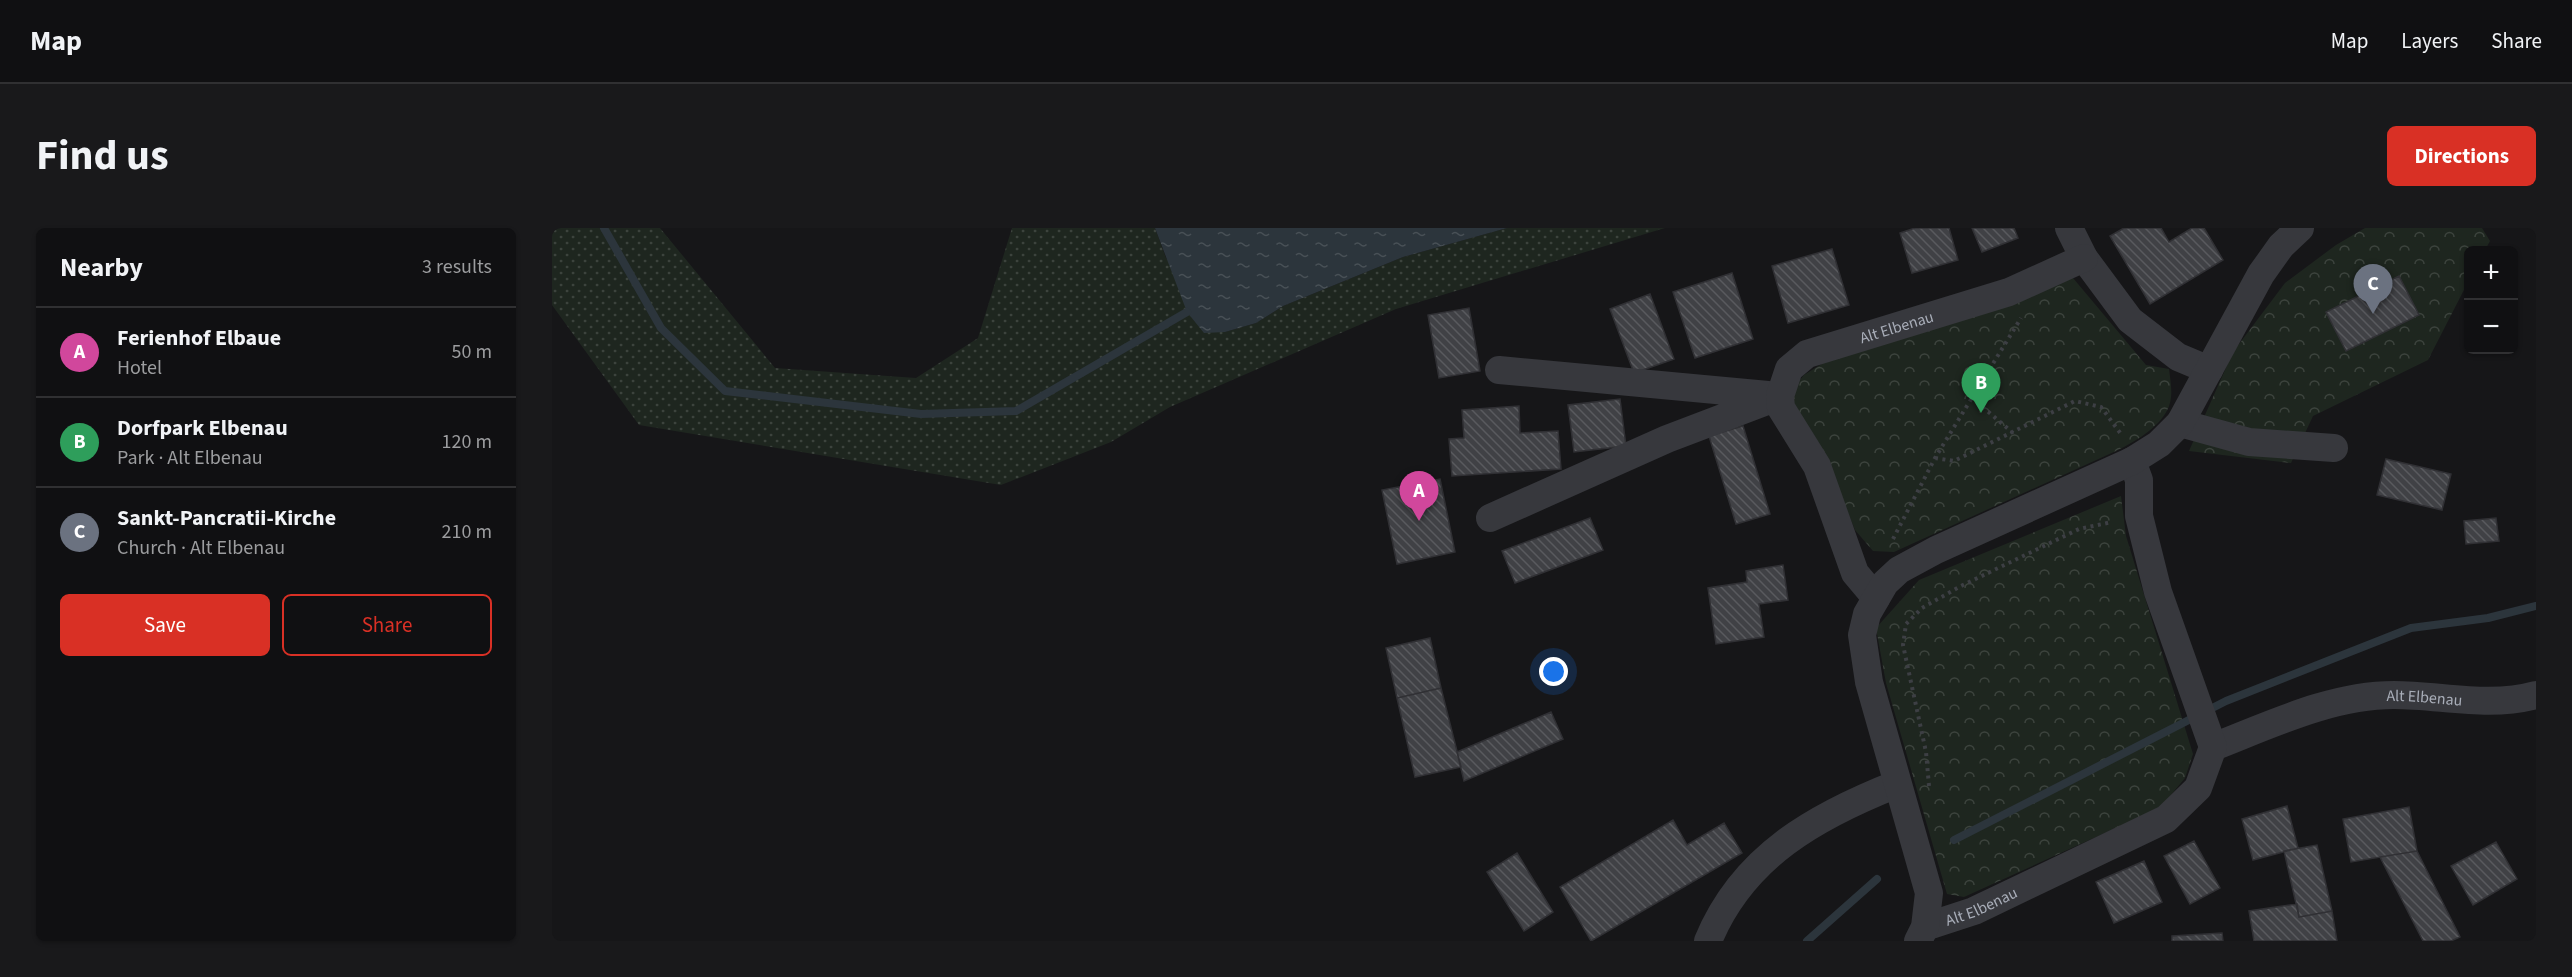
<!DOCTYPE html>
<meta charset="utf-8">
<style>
body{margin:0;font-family:"Source Sans 3",sans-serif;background:#19191b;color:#f1f3f6}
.controls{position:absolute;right:18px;top:18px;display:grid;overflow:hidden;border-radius:9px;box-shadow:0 2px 4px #0004}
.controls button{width:54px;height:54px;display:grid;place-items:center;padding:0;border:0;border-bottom:2px solid #303032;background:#101012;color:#f1f3f6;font:30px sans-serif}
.you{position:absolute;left:1002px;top:444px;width:21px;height:21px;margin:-15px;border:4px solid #fff;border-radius:50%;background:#1a73e8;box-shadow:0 0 0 9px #1a73e833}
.badge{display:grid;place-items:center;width:39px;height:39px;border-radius:50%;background:#d93025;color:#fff;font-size:20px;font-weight:700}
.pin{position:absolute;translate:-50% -50px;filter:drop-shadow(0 2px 3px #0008)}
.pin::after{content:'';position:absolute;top:32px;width:21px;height:18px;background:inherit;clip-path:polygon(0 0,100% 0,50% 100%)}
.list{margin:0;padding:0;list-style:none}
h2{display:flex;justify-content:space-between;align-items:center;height:78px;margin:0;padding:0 24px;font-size:26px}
h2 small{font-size:20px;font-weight:400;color:#9c9d9f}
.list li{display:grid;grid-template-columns:39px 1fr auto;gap:18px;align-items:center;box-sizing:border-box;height:90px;padding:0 24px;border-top:2px solid #303032}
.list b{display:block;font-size:22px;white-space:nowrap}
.list p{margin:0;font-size:20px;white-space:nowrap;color:#9c9d9f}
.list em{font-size:20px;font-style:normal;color:#9c9d9f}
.actions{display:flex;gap:12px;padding:18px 24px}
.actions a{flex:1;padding:14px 0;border:2px solid #d93025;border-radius:9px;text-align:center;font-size:21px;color:#d93025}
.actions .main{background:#d93025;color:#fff}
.map{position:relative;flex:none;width:1984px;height:713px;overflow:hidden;border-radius:9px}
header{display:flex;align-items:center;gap:36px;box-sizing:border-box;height:84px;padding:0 30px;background:#101012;border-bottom:2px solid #303032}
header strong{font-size:28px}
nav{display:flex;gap:33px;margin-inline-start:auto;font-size:21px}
.intro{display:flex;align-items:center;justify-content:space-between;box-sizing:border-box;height:144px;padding:0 36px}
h1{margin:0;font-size:42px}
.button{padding:15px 27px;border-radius:9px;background:#d93025;color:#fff;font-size:21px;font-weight:700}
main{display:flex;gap:36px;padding:0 36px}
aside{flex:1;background:#101012;border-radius:9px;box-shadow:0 2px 4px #0004}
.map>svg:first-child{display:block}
.grass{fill:url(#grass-dots)}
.park{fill:url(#park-crowns)}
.water{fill:url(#water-ripples)}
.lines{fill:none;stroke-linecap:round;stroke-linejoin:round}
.stream{stroke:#2c353c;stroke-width:8}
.building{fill:url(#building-back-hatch);stroke:#303034;stroke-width:1.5}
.path{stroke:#3d3f44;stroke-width:4;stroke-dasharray:3 4.5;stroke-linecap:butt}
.minor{stroke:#37383d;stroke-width:28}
.labels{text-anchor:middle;stroke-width:5;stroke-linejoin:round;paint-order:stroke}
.street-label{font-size:16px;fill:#a8adb8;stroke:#111113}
</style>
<header>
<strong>Map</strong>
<nav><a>Map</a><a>Layers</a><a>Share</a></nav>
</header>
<div class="intro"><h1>Find us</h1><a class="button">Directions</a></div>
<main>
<aside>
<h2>Nearby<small>3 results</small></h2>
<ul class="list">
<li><span class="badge" style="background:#d1479c">A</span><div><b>Ferienhof Elbaue</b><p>Hotel</p></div><em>50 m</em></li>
<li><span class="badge" style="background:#2e9e5b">B</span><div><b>Dorfpark Elbenau</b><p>Park · Alt Elbenau</p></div><em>120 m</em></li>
<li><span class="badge" style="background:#6b7280">C</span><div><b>Sankt-Pancratii-Kirche</b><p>Church · Alt Elbenau</p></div><em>210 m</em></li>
</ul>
<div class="actions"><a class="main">Save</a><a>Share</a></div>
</aside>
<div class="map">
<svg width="1984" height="713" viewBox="0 0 1984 713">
<defs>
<pattern id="grass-dots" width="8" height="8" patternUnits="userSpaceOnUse" patternTransform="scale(1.5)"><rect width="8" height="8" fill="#1e261f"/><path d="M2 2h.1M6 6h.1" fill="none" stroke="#3c433d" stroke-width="1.8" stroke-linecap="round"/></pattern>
<pattern id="park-crowns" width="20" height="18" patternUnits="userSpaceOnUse" patternTransform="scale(1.5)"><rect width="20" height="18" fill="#1e261f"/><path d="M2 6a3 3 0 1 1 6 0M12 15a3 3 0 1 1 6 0" fill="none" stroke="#3c433d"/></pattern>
<pattern id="water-ripples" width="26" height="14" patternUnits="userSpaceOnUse" patternTransform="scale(1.5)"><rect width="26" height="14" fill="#2c353c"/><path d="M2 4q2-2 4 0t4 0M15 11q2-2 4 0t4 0" fill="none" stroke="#485056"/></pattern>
<pattern id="building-back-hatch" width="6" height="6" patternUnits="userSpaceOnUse" patternTransform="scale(1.5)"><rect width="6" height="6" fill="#404145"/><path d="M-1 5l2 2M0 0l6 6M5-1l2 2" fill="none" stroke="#595a5e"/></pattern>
</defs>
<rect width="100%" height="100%" fill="#161618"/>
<path class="grass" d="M0 0H108L223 140 364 150 426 110 460 0H603L614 30 673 104 704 95 731 78 851 29 955 0H1113L844 81 618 179 559 214 449 257 87 197 0 77Z"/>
<path class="park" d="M1813 0H1930L1938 13 1933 22H1916V54L1876 132 1761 188 1739 235 1637 223 1681 124 1733 55 1784 17Z
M1521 50 1594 137 1617 141C1618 150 1620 160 1619 169 1617 195 1584 213 1564 223L1342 324 1321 323 1303 302 1273 228 1241 176 1242 159 1252 147 1284 127Z
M1569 268 1574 308 1641 526 1633 550 1608 580 1412 669 1395 666 1334 455 1324 400 1367 352Z"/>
<path class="water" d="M603 0H955L851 29 731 78 704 95 673 104 652 105 635 84Z"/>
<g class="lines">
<path class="stream" d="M52 0 109 100 173 163 369 186 464 183 635 84
M1402 612 1674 473 1859 400 1936 390 1984 378
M1255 713 1325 651"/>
</g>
<path class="building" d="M1363 0H1397L1406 32 1360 45 1348 5Z
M1420 0H1462L1466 10 1430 24Z
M1572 0H1609L1617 14 1640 0H1652L1671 32 1598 76 1558 8Z
M1280 21 1297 77 1236 95 1220 38Z
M1180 45 1201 111 1143 130 1121 64Z
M1847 48 1867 87 1794 123 1774 84Z
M1098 66 1122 131 1082 145 1058 81Z
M917 80 928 143 887 150 876 87Z
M1068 171 1074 218 1022 224 1016 177Z
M967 178 968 205 1006 203 1009 241 900 248 897 211 912 210 910 182Z
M1191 198 1218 286 1184 296 1157 208Z
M1834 231 1899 246 1890 282 1825 267Z
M888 251 903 324 845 336 830 262Z
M1038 290 1051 322 963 355 950 323Z
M1944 290 1947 313 1914 316 1912 293Z
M1231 337 1236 372 1207 376 1212 409 1164 416 1156 360 1195 354 1194 343Z
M878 410 889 460 845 470 834 420Z
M889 460 909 539 863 549 845 470Z
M999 484 1011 511 912 553 905 524Z
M1735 578 1746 620 1701 632 1690 591Z
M1857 579 1865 623 1799 634 1791 591Z
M1121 592 1135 617 1172 595 1190 625 1039 713 1008 659Z
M1642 613 1668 660 1638 676 1612 628Z
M1944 614 1965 651 1921 677 1899 638Z
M1765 617 1780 683 1747 689 1732 623Z
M1865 623 1908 709 1899 713H1871L1828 629Z
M965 625 1001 684 972 703 935 644Z
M1592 633 1610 674 1562 695 1544 654Z
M1745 676 1747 689 1780 683 1785 713H1702L1697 683Z
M1670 705 1671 713H1620V708Z"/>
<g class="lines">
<path class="path" d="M1419 169 1461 205
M1383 230 1402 233 1523 173 1549 179 1569 206
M1341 311 1383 230 1469 90
M1377 558 1374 524 1351 417 1354 396 1370 380 1409 358 1527 301 1560 294"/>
<g class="minor">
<path d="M1517 0 1532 30 1578 92 1626 129 1657 142"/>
<path d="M1628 195 1697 214 1782 220"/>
<path d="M938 290 1115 211 1228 168 947 142"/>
<path id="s1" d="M1324 370 1303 345 1265 238 1229 180 1228 168 1237 141 1255 126 1457 64 1532 30"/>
<path id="s2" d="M1661 519C1718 497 1779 467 1842 467 1889 467 1937 480 1984 467"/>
<path id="s3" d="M1373 699 1422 683 1614 591 1646 560 1661 519 1606 364 1587 288V252L1580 233"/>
<path d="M1156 713C1191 628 1264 588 1345 556"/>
<path d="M1366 713 1373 699 1377 665 1317 454 1310 407 1315 386 1333 355 1347 342 1384 322 1580 233 1607 216 1628 195 1709 46 1729 18 1748 0"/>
</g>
</g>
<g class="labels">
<g class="street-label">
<text dy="6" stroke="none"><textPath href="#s1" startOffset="372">Alt Elbenau</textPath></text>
<text dy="6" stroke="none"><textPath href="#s2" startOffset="220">Alt Elbenau</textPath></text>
<text dy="6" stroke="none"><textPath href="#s3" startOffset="60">Alt Elbenau</textPath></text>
</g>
</g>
</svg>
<div class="controls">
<button>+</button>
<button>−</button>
</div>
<div class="you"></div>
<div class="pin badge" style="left:867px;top:293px;background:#d1479c">A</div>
<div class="pin badge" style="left:1429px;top:185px;background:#2e9e5b">B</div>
<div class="pin badge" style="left:1821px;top:86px;background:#6b7280">C</div>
</div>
</main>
